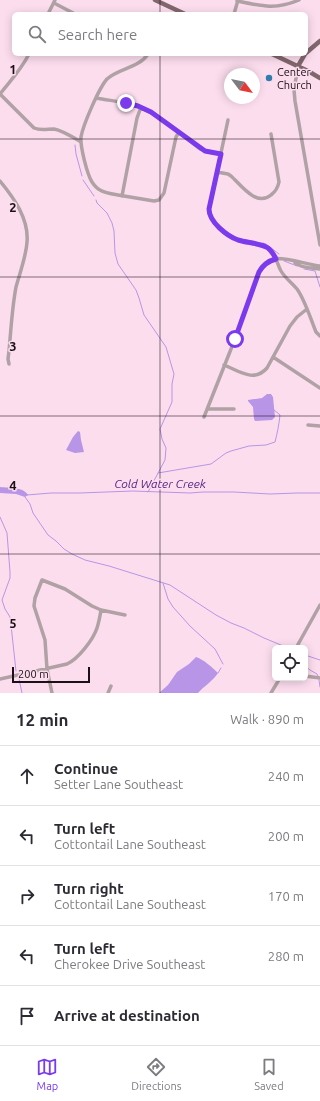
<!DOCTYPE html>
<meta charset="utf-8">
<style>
body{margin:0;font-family:Ubuntu,sans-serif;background:#f7f7f7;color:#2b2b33}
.controls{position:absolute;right:12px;bottom:12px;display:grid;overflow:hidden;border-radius:6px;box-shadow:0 2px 10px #0003}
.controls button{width:36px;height:36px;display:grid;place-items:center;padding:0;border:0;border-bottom:1px solid #e1e1e2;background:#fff;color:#2b2b33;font:20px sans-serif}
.compass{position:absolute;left:224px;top:68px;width:36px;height:36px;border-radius:50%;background:#fff;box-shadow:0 2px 10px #0003;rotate:122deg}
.scale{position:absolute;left:12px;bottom:10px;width:78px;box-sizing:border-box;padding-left:4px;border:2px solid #1a1016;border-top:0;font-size:11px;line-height:14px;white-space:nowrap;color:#1a1016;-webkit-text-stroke:3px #fcddee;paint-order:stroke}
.stop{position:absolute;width:12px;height:12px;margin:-9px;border:3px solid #7c3aed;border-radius:50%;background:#fff}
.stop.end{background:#7c3aed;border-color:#fff;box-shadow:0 1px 4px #0008}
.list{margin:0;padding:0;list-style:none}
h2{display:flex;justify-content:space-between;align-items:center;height:52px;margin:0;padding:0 16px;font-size:17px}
h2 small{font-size:13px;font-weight:400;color:#7c7c81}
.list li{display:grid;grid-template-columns:26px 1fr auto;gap:12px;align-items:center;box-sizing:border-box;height:60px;padding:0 16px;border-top:1px solid #e1e1e2}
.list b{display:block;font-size:15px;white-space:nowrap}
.list p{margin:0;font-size:13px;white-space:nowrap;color:#7c7c81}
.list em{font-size:13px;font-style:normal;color:#7c7c81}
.icon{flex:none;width:22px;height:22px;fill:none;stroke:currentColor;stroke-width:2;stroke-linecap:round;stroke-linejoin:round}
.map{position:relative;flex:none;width:320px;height:693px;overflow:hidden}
.search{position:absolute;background:#fff;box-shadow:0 2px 10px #0003;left:12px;right:12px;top:12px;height:44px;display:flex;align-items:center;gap:10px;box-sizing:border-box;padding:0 14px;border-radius:6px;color:#7c7c81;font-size:15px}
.sheet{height:352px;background:#fff}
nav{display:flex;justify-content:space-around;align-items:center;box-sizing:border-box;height:56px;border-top:1px solid #e1e1e2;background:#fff;font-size:11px;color:#7c7c81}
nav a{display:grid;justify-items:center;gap:2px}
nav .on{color:#7c3aed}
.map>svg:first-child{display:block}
.water{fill:#b895e6}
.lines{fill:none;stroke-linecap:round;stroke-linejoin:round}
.stream{stroke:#b895e6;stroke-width:1}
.minor{stroke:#b0a1a4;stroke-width:3.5}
.major{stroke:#81676c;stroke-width:4.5}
.route{stroke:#7c3aed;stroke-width:5}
.grid{fill:none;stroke:#1a1016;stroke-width:1;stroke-opacity:0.55}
.poi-dot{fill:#2f7caf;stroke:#fcddee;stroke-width:1.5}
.labels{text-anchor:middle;stroke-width:3;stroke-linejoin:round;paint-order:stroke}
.poi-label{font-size:11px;fill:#1a1016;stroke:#fcddee;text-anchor:start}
.water-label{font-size:12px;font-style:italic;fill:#552583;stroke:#fcddee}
.grid-label{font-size:13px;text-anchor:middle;font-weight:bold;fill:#1a1016;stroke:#fcddee;stroke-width:3;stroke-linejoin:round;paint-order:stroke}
</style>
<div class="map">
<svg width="320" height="693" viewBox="0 0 320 693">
<rect width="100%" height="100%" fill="#fcddee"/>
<path class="water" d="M267 394H271L273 397 275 417 272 420 255 421 254 419 253 407 248 401V400L262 398Z
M78 431 80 432 81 440 84 452 75 453 66 450 73 437Z
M0 487C9 488 24 487 28 495L25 497 16 494 0 493Z
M196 657C203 659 213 668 218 673 214 680 203 687 198 693H159L168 685 177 672 189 664Z"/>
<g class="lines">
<path class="stream" d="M75 145 76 154 82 176
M83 180 94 196
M96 200 97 203 107 213 112 223 114 231 115 253 118 264 136 290 139 298 144 315 166 347 174 374 172 384V402L160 429 162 439 166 448 165 460 148 492
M263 243 266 244 279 254
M284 261 297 266
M304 269 315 271 320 287
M158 473 211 464 226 453 231 451 249 446 266 445 275 442C277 434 279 425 280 415L279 414 274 410
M27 495 51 493H80L133 491 190 493 203 492H234L270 494 297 493H320
M25 497 30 504 33 513 48 535 56 541 64 549 72 554 85 560 109 566 170 585 216 615 231 623 244 628 264 638 288 648
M0 517 7 533 10 572V578L2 600 5 609 10 617 11 625 16 671
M163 583 168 599 173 607 190 626 215 649 223 664
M305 655 320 660
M305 666 310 670 317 674 318 676
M218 673 221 668
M19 679 22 693
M319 680 320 687"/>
<path class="minor" d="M237 1C261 6 276 10 299 0
M54 3 75 14
M48 14 55 0
M234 14 238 0
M148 54C139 68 119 68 107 79 99 88 83 125 81 137 80 146 87 174 92 182 94 185 96 188 100 190 105 193 112 194 118 195 130 197 142 199 154 201L159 200 164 193 176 137 179 132
M298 66 294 90 295 101 320 245
M0 94 34 128C41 131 47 129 54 129 64 131 72 137 81 142
M0 94C11 80 21 70 29 54
M96 98C110 101 125 101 139 107 162 116 181 134 200 149L205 151 221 154
M228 120 209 209C209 221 226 236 237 239 247 243 261 242 269 249 276 254 277 264 281 271 285 278 292 283 297 289 305 300 311 320 316 332L320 336
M217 172 228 174 231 176C241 185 256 207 271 195 275 192 278 187 279 182L271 134
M0 181C14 198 29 219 27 242 26 257 20 272 16 287 12 308 11 330 9 351L8 359 9 364
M122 196 137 118 141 107
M295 263C301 268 312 268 320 269
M273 357 320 388
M224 365C239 371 254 383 267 368L290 326 297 317 307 309
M207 409H234
M204 417 235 339 259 272C262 266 266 261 273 259 283 256 308 265 320 266
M308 425 320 426
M296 648 320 605
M305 676 320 678
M0 679 67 664C78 659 93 640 97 628 99 622 100 616 101 610
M52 693 47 669 45 640 34 606 35 598 42 580 65 589 92 606 101 610 125 615
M108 693 111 686
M271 693 280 678"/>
<path class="major" d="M155 0 185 14
M306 53 320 41
M272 54 308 71 320 78
M298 66 305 54"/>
</g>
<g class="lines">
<path class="route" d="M126 103 138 106 151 112 205 151 221 154 209 209C209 222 227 236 238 240 248 243 260 243 268 248 272 251 274 255 276 259 268 261 263 265 259 272L235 339"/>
</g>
<path class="grid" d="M160 0V14M160 54V693M0 139H320M0 277H320M0 416H320M0 554H320"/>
<circle class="poi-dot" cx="269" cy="78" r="4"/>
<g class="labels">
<g class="poi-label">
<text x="277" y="76">Center<tspan x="277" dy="13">Church</tspan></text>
</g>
<g class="water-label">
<text x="160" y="488">Cold Water Creek</text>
</g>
</g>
<g class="grid-label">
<text x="13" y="74">1</text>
<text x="13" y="212">2</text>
<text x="13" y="351">3</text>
<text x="13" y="490">4</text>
<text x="13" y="628">5</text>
</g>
</svg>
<div class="controls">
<button><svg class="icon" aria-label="locate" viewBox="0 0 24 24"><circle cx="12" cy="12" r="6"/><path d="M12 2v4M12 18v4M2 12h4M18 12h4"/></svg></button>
</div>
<svg class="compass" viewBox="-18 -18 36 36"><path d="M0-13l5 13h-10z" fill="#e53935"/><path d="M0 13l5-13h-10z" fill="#7c7c81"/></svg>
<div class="scale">200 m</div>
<div class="stop" style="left:235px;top:339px"></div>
<div class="stop end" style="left:126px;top:103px"></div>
<div class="search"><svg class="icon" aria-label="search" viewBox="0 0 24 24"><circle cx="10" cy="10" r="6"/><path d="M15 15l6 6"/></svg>Search here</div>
</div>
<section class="sheet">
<h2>12 min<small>Walk · 890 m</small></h2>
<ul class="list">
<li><svg class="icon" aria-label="ahead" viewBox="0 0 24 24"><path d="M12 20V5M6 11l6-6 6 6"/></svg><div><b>Continue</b><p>Setter Lane Southeast</p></div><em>240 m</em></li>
<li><svg class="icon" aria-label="left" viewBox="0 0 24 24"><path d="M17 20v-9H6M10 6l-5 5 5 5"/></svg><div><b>Turn left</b><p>Cottontail Lane Southeast</p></div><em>200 m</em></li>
<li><svg class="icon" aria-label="right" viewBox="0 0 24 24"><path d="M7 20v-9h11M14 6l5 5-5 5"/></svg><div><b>Turn right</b><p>Cottontail Lane Southeast</p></div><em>170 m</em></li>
<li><svg class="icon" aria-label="left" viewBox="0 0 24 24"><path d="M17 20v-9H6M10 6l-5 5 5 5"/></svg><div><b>Turn left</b><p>Cherokee Drive Southeast</p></div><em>280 m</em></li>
<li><svg class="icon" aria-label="arrive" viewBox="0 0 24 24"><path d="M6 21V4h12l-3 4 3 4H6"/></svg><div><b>Arrive at destination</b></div></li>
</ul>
</section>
<nav>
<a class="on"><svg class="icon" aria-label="map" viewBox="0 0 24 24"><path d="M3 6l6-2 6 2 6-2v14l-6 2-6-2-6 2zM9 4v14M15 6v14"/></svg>Map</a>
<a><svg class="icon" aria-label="directions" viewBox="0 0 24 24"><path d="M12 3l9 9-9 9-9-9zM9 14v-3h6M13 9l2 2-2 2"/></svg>Directions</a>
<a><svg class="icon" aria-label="saved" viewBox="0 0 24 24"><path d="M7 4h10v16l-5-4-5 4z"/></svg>Saved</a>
</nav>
